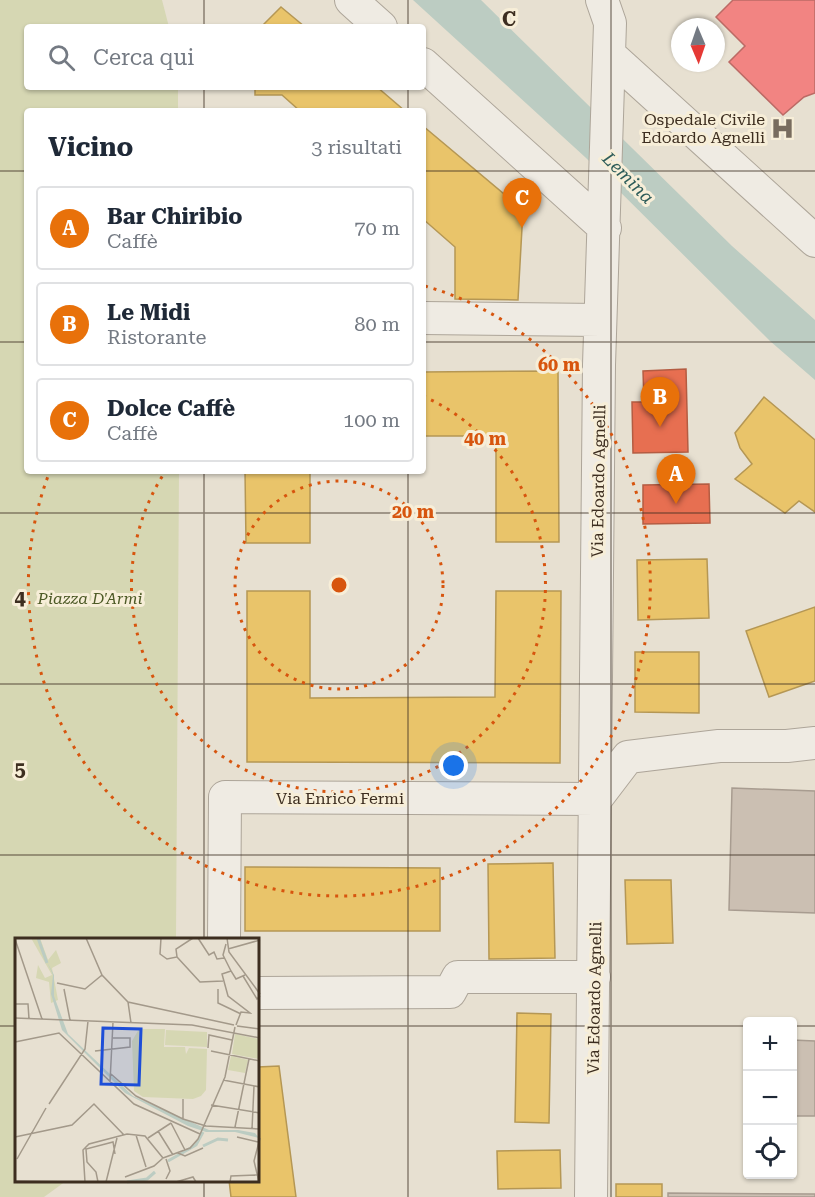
<!DOCTYPE html>
<html lang="it">
<meta charset="utf-8">
<style>
body{margin:0;font-family:"Roboto Serif",serif;background:#f6f6f7;color:#1f2937}
.controls{position:absolute;right:18px;bottom:18px;display:grid;overflow:hidden;border-radius:6px;box-shadow:0 2px 4px #0004}
.controls button{width:54px;height:54px;display:grid;place-items:center;padding:0;border:0;border-bottom:2px solid #e0e1e3;background:#fff;color:#1f2937;font:30px sans-serif}
.compass{position:absolute;left:671px;top:18px;width:54px;height:54px;border-radius:50%;background:#fff;box-shadow:0 2px 4px #0004;rotate:178deg}
.you{position:absolute;left:454px;top:766px;width:21px;height:21px;margin:-15px;border:4px solid #fff;border-radius:50%;background:#1a73e8;box-shadow:0 0 0 9px #1a73e833}
.badge{display:grid;place-items:center;width:39px;height:39px;border-radius:50%;background:#0b8043;color:#fff;font-size:20px;font-weight:700}
.pin{position:absolute;translate:-50% -50px;filter:drop-shadow(0 2px 3px #0008)}
.pin::after{content:'';position:absolute;top:32px;width:21px;height:18px;background:inherit;clip-path:polygon(0 0,100% 0,50% 100%)}
.list{margin:0;padding:0;list-style:none}
h2{display:flex;justify-content:space-between;align-items:center;height:78px;margin:0;padding:0 24px;font-size:26px}
h2 small{font-size:20px;font-weight:400;color:#747a83}
.list li{display:grid;grid-template-columns:39px 1fr auto;gap:18px;align-items:center;box-sizing:border-box;height:84px;margin:0 12px 12px;padding:0 12px;border:2px solid #e0e1e3;border-radius:6px}
.list b{display:block;font-size:22px;white-space:nowrap}
.list p{margin:0;font-size:20px;white-space:nowrap;color:#747a83}
.list em{font-size:20px;font-style:normal;color:#747a83}
.icon{flex:none;width:33px;height:33px;fill:none;stroke:currentColor;stroke-width:2;stroke-linecap:round;stroke-linejoin:round}
.map{position:relative;flex:none;width:815px;height:1197px;overflow:hidden}
.search{position:absolute;background:#fff;box-shadow:0 2px 4px #0004;left:24px;top:24px;width:402px;height:66px;display:flex;align-items:center;gap:15px;box-sizing:border-box;padding:0 21px;border-radius:6px;color:#747a83;font-size:22px}
.panel{position:absolute;background:#fff;box-shadow:0 2px 4px #0004;left:24px;top:108px;width:402px;height:366px;border-radius:6px}
.map>svg:first-child{display:block}
.green{fill:#d6d7b3}
.water{fill:#bcccc2}
.homes{fill:#e9c46a;stroke:#b59754;stroke-width:1.5}
.shops{fill:#e76f51;stroke:#b45c42;stroke-width:1.5}
.health{fill:#f28482;stroke:#bc6a65;stroke-width:1.5}
.building{fill:#cbbfb2;stroke:#a89c90;stroke-width:1.5}
.lines{fill:none;stroke-linecap:round;stroke-linejoin:round}
.street-casing{stroke:#ada599;stroke-width:34}
.street{stroke:#efebe3;stroke-width:32}
.grid{fill:none;stroke:#3d2e20;stroke-width:1.5;stroke-opacity:0.55}
.ring{fill:none;stroke:#d7550e;stroke-width:3;stroke-dasharray:3 6}
.labels{text-anchor:middle;stroke-width:6;stroke-linejoin:round;paint-order:stroke}
.poi-label{font-size:16px;fill:#3d2e20;stroke:#f7eed8;text-anchor:end}
.street-label{font-size:16px;fill:#3d2e20;stroke:#f7eed8}
.park-label{font-size:16px;font-style:italic;fill:#4d5a26;stroke:#f7eed8}
.water-label{font-size:18px;font-style:italic;fill:#2f5d5a;stroke:#f7eed8}
.inset-river{fill:none;stroke:#bcccc2;stroke-width:3}
.inset-road{fill:none;stroke:#a3998a;stroke-width:1.5}
.view{fill:#1d4ed8;fill-opacity:0.15;stroke:#1d4ed8;stroke-width:3}
.inset-edge{fill:none;stroke:#3d2e20;stroke-width:3}
.grid-label{font-size:20px;text-anchor:middle;font-weight:bold;fill:#3d2e20;stroke:#f7eed8;stroke-width:6;stroke-linejoin:round;paint-order:stroke}
.centre{fill:#d7550e;stroke:#f7eed8;stroke-width:3}
.ring-label{font-size:18px;text-anchor:middle;font-weight:bold;fill:#d7550e;stroke:#f7eed8;stroke-width:6;stroke-linejoin:round;paint-order:stroke}
</style>
<div class="map">
<svg width="815" height="1197" viewBox="0 0 815 1197">
<rect width="100%" height="100%" fill="#e7e0d1"/>
<path class="green" d="M0 0H162L169 27H27V87H178V111H27V471H179L176 939H16V1180L66 1181 44 1197H0Z"/>
<path class="water" d="M413 0H481L732 246 815 320V380L770 341 585 157Z"/>
<path class="homes" d="M281 7 305 27H261Z
M255 87H377L405 111H300L282 95H255Z
M423 126 523 210 518 300 455 299V247L423 219Z
M558 371 559 542H496V436H423V372Z
M764 397 815 440V512L799 501 785 513 735 479 752 464 740 448 735 433Z
M245 471H310V543H246Z
M707 559 709 618 638 620 637 560Z
M247 591H310V698L495 697 496 591H561L560 763 247 762Z
M815 607V681L769 697 746 631Z
M635 652H699V713L635 712Z
M553 863 555 958 489 959 488 864Z
M245 867 440 868V931H245Z
M625 880H671L673 943 627 944Z
M517 1013 551 1014 549 1123 515 1122Z
M279 1066 296 1197H231L229 1180H258V1067Z
M560 1150 561 1188 498 1189 497 1151Z
M616 1184H662V1197H616Z"/>
<path class="shops" d="M686 369 688 452 633 453 632 402H644L643 371Z
M709 484 710 523 643 524V485Z"/>
<path class="health" d="M733 0H815V93L804 97 783 115 729 62 745 46 716 17Z"/>
<path class="building" d="M732 788 815 791V913L729 910Z
M792 1040 815 1041V1116H792Z
M668 1193 815 1194V1197H668Z"/>
<g class="lines">
<defs>
<path id="street" d="M351 0 381 27
M610 55 815 241
M423 64 605 228
M423 318 600 320
M224 939 225 797 596 799 628 757 719 746H787L815 743
M258 993 450 992 458 977H594
M591 1197 599 365 610 23 602 0"/>
</defs>
<use href="#street" class="street-casing"/>
<use href="#street" class="street"/>
</g>
<path class="grid" d="M204 0V27M408 0V27M611 0V1197M204 87V111M408 87V111M0 171H27M423 171H815M0 342H27M423 342H815M204 471V939M408 471V1197M0 513H815M0 684H815M0 855H815M0 1026H16M258 1026H748M792 1026H815M204 1180V1197"/>
<g class="ring">
<circle cx="339" cy="585" r="104"/>
<path d="M423 396A207 207 0 1 1 165 472"/>
<path d="M425 286A311 311 0 1 1 50 471"/>
</g>
<defs>
<symbol id="hospital-bare" viewBox="-9 -9 18 18"><path d="M-5-5h3v3.5h4V-5h3V5h-3V1.5h-4V5h-3Z" fill="#786c5e" stroke="#f7eed8" stroke-width="2.5" paint-order="stroke"/></symbol>
</defs>
<g fill-rule="evenodd">
<use href="#hospital-bare" x="766" y="112" width="33" height="33"/>
</g>
<g class="labels">
<g class="poi-label">
<text x="765" y="125">Ospedale Civile<tspan x="765" dy="18">Edoardo Agnelli</tspan></text>
</g>
<g class="street-label">
<text transform="translate(598 481) rotate(-89)" y="6">Via Edoardo Agnelli</text>
<text x="340" y="804">Via Enrico Fermi</text>
<text transform="translate(594 998) rotate(-89)" y="6">Via Edoardo Agnelli</text>
</g>
<g class="park-label">
<text x="90" y="604">Piazza D'Armi</text>
</g>
<g class="water-label">
<text transform="translate(628 178) rotate(45)" y="6">Lemina</text>
</g>
</g>
<g transform="translate(15 938)">
<rect width="244" height="244" fill="#e7e0d1"/>
<path d="M16 0H25L33 22 41 12 46 25 37 30 43 62 36 65 34 44 21 40 23 27 30 40 37 37ZM124 91H150L149 109H170L171 116 174 110 192 111 191 152 186 158 178 161 128 159 119 153 117 103ZM151 92 192 94V109L150 107ZM220 96 244 101V121L217 116ZM216 118 233 122 230 135 213 132Z" fill="#d6d7b3"/>
<path d="M32 24 39 37V58L53 96 118 158 194 192H223L240 195 244 200 220 194H191L173 188 110 155 47 92 36 56 38 37Z" fill="#bcccc2"/>
<path class="inset-river" d="M23 0 32 25M188 208 203 201 213 202M153 223 181 207 188 194M112 244 132 241 140 234"/>
<path class="inset-road" d="M71 0 87 37 113 64 219 87M146 0 145 16 152 21 162 19 161 11 178 0M183 0 194 17 199 14 202 21 209 20M212 0 214 14 245 56M0 1 27 81M211 6 208 17 216 33 221 41 230 37M213 11 245 2M162 19 185 44 208 43M216 33 207 36 213 58 235 75 226 74 221 87M228 38 242 61 245 58M42 45 70 51 87 37M49 51 55 82M203 51V65L226 76M113 64 116 85M0 66H13L14 81M0 80 177 87 245 100M222 88 245 91M0 104 44 95 119 166 185 196M193 110 194 97 217 102M80 113 115 109V100H98M196 113 245 123M96 136 121 158 168 181 191 188 245 191M208 142 245 149M95 144 98 84M34 166 70 111 73 83M196 167 245 175M168 181V161M156 185 170 212M220 189 234 121M237 191 239 148M143 193 158 217M121 197 131 229M0 199 57 187 79 166 109 197M222 199 243 204M133 200 156 185M163 215 170 218 188 210M148 220 175 210 183 201 210 139 220 89M2 221 31 170M151 221 155 233 151 241M110 239 139 228 148 220M0 243 58 244M70 244 68 212 74 206 112 196 130 198 148 220M83 244 81 234 72 224 71 211 98 204 100 216M91 244 102 200M161 244 178 239 181 244M215 244 216 238 242 237M244 244 239 223 245 200"/>
<path class="view" d="M88 90 126 91 124 147 86 146Z"/>
<rect width="244" height="244" class="inset-edge"/>
</g>
<g class="grid-label">
<text x="509" y="26">C</text>
<text x="20" y="605">4</text>
<text x="20" y="776">5</text>
</g>
<circle cx="339" cy="585" r="9" class="centre"/>
<g class="ring-label">
<text x="559" y="371">60 m</text>
<text x="485" y="445">40 m</text>
<text x="413" y="518">20 m</text>
</g>
</svg>
<div class="controls">
<button>+</button>
<button>−</button>
<button><svg class="icon" aria-label="locate" viewBox="0 0 24 24"><circle cx="12" cy="12" r="6"/><path d="M12 2v4M12 18v4M2 12h4M18 12h4"/></svg></button>
</div>
<svg class="compass" viewBox="-18 -18 36 36"><path d="M0-13l5 13h-10z" fill="#e53935"/><path d="M0 13l5-13h-10z" fill="#747a83"/></svg>
<div class="you"></div>
<div class="pin badge" style="left:676px;top:504px;background:#e8710a">A</div>
<div class="pin badge" style="left:660px;top:427px;background:#e8710a">B</div>
<div class="pin badge" style="left:522px;top:228px;background:#e8710a">C</div>
<div class="search"><svg class="icon" aria-label="search" viewBox="0 0 24 24"><circle cx="10" cy="10" r="6"/><path d="M15 15l6 6"/></svg>Cerca qui</div>
<section class="panel">
<h2>Vicino<small>3 risultati</small></h2>
<ul class="list">
<li><span class="badge" style="background:#e8710a">A</span><div><b>Bar Chiribio</b><p>Caffè</p></div><em>70 m</em></li>
<li><span class="badge" style="background:#e8710a">B</span><div><b>Le Midi</b><p>Ristorante</p></div><em>80 m</em></li>
<li><span class="badge" style="background:#e8710a">C</span><div><b>Dolce Caffè</b><p>Caffè</p></div><em>100 m</em></li>
</ul>
</section>
</div>
